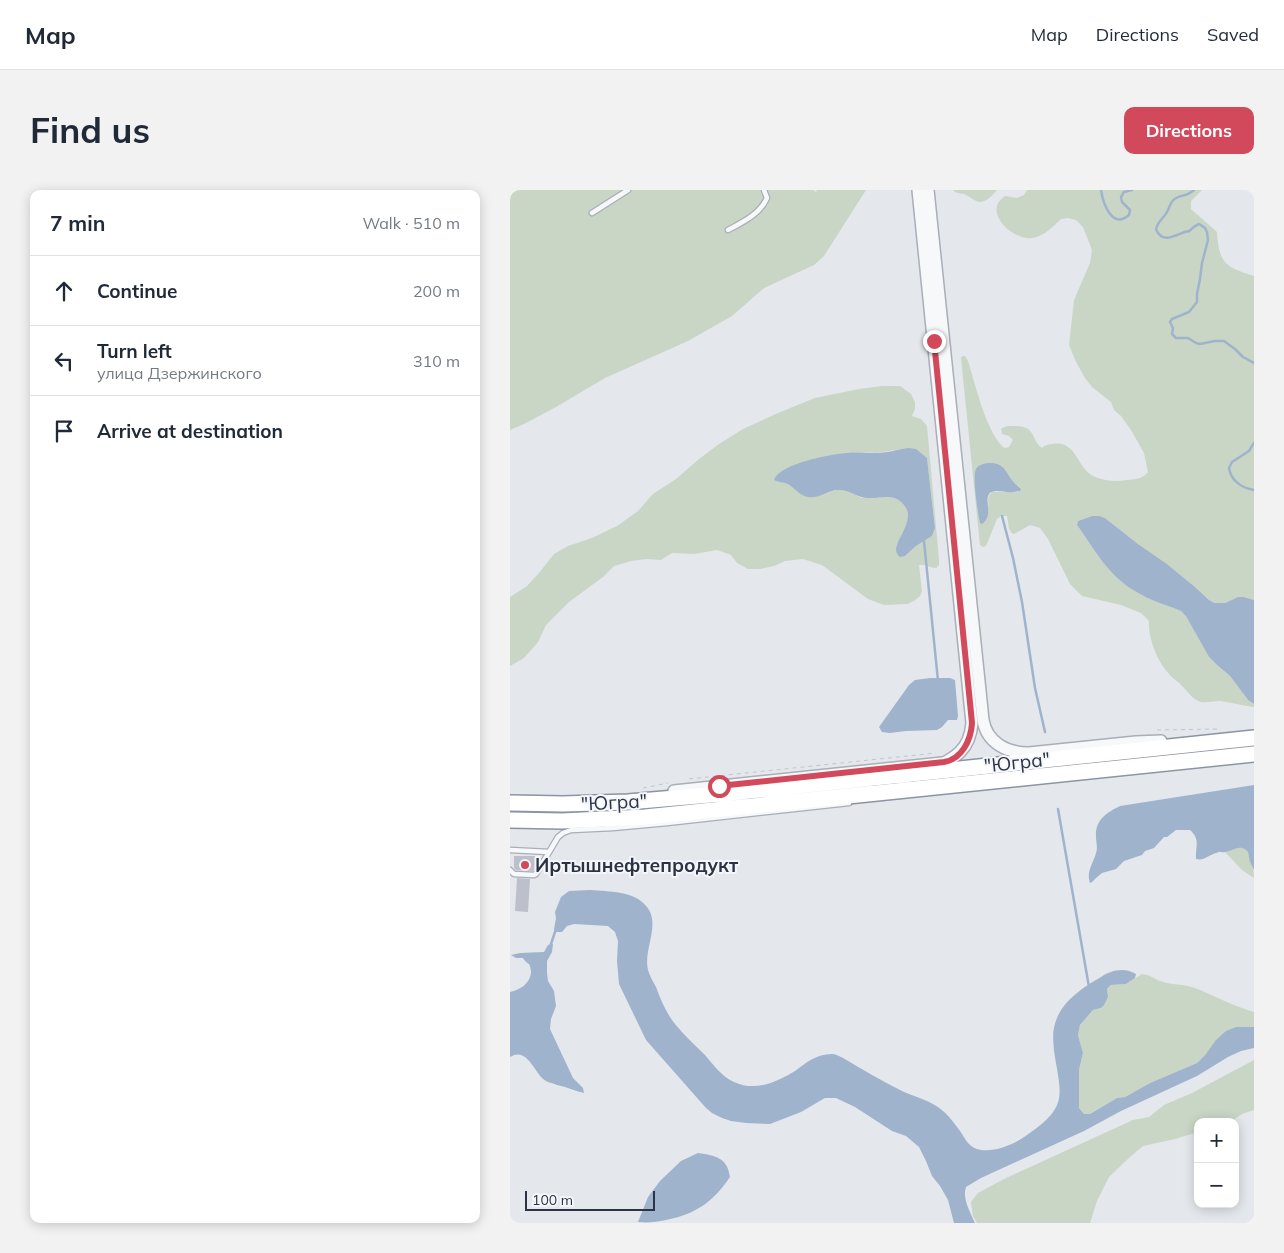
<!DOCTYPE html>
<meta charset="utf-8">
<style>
body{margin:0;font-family:Mulish,sans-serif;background:#f2f2f3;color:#1f2937}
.controls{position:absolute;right:15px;bottom:15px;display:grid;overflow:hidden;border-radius:10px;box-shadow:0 2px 12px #0003}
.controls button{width:45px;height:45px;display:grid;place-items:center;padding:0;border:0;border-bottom:1px solid #e0e1e3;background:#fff;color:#1f2937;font:25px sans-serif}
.scale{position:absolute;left:15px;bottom:12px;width:130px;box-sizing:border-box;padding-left:5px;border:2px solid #2b3445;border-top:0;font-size:14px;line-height:18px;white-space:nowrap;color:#2b3445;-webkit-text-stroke:4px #f4f6f9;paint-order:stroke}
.stop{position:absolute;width:15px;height:15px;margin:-11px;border:4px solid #d1495b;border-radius:50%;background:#fff}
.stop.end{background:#d1495b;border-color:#fff;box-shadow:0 1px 5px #0008}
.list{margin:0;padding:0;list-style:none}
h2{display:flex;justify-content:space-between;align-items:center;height:65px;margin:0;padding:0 20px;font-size:21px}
h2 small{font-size:16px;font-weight:400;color:#747a83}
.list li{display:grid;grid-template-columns:32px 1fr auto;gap:15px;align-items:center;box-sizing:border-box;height:70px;padding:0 20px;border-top:1px solid #e0e1e3}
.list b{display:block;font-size:19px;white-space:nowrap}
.list p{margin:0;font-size:16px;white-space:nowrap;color:#747a83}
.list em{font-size:16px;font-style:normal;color:#747a83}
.icon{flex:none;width:28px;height:28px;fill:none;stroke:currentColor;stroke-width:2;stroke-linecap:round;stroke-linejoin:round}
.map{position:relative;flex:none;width:744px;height:1033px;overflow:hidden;border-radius:10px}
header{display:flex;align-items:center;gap:30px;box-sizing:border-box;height:70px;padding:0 25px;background:#fff;border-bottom:1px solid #e0e1e3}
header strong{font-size:24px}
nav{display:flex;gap:28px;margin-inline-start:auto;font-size:18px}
.intro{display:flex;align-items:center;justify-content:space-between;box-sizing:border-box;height:120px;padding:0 30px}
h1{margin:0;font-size:35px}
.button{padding:12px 22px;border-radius:10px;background:#d1495b;color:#fff;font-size:18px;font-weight:700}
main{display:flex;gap:30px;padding:0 30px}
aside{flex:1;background:#fff;border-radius:10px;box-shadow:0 2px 12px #0003}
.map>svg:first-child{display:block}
.green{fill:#c9d6c5;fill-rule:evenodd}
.water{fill:#9fb4cc}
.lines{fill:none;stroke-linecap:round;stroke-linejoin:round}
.stream{stroke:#9fb4cc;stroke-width:2.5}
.building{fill:#bbc0ca}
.service-casing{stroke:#a9aeb7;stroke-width:7}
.tertiary-casing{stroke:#a9aeb7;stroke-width:14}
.trunk-casing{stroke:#8b94a3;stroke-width:18}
.path{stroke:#c2c5cb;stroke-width:1;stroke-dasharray:4 4;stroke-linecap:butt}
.service{stroke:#f7f8fa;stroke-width:4.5}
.tertiary{stroke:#f7f8fa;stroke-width:11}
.trunk{stroke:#fff;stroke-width:15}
.route{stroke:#d1495b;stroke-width:6}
.poi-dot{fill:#d1495b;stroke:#f4f6f9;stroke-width:2}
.labels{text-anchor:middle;stroke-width:4;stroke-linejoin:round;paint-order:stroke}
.street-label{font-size:19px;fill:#2b3445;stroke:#f4f6f9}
.poi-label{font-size:19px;font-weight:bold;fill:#2b3445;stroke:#f4f6f9;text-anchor:start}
</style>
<header>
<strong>Map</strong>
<nav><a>Map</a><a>Directions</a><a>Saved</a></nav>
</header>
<div class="intro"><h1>Find us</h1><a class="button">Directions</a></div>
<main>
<aside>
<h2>7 min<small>Walk · 510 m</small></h2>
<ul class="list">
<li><svg class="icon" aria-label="ahead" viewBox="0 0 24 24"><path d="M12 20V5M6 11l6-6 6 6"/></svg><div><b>Continue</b></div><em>200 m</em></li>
<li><svg class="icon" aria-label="left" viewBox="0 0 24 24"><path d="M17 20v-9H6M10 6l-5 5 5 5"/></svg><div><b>Turn left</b><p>улица Дзержинского</p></div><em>310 m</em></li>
<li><svg class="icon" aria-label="arrive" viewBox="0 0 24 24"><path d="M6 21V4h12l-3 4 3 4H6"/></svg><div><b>Arrive at destination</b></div></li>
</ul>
</aside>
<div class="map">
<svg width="744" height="1033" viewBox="0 0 744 1033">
<rect width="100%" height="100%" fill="#e4e7ec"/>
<path class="green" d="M0 0H303L306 2 307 0H356L314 66 304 75 254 98 222 126 178 151 95 188 46 217 14 234 0 240Z
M443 0H487C482 6 474 15 466 11 462 9 459 6 454 4 449 3 447 4 443 0Z
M517 0H692L681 11V19L707 42C709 73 715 77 744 86V410L734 407H728L715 413H706L699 410 685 397 657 374 628 354 595 328 582 326 568 331 567 335 588 366 632 405 664 418 671 421 676 425 699 467 707 475 720 486 738 510 744 514V517C732 516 721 512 710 511 703 511 696 513 691 512 682 509 679 503 673 497 669 492 663 489 659 484 647 471 638 448 639 431L631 423 611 415 572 406 560 394 538 349 530 338 520 335 504 344 502 343 499 339 497 326H491L487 329 476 356 473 357 470 355 451 168 453 166H455L458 171C466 196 475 239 493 257L495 258 499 257 503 250 499 246 492 244 491 239C496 235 501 236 506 236 527 237 520 249 532 258 535 255 537 255 542 254 567 250 566 277 583 286 594 291 606 292 617 290 626 289 633 289 638 282L634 263 621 240 611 226 604 220 601 212 582 197 575 188 566 172 559 155 564 110 580 73 582 60 573 37 566 30 558 28 551 29C544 36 533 47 522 48 504 51 471 22 495 6L507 8 514 5ZM468 277 501 289 511 299 508 302H482C477 306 478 312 479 318Z
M372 196H390L401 204 405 212V219L402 226 411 229 417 236 429 370V375L426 378C420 378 416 374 409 375L412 401 410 406 404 411 397 414 374 415 358 409 312 375 293 369 275 371 264 376 250 379H238L227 373 221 365 207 360 184 364 162 363 151 370 137 369 121 371 104 376 93 387 59 412 36 435 28 452 14 468 0 476V407L17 396 29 383 44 364 58 356 82 348 107 336 128 321 143 304 166 289 189 269 209 254 233 239 268 223 305 208 349 199ZM398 258 417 268 425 338 422 346 406 356 395 366 386 356 398 331V325L396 317 390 311 382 307 352 308 336 300H327L302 307 275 293 277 278 306 268 333 263 356 262 366 263Z
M727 658H733L738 662C741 671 744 679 744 688L732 680 715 662Z
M632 784C640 785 643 788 650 791 661 795 674 794 685 798 705 806 723 816 744 822V837H741L696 864 687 873 640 893 615 907 607 908 580 924H574L569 918V880L573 863 568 845 570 835 583 820 591 818 598 807 597 799 601 795 616 794Z
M744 870V920L732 924 720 932H688V942L665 949 633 956 620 967 599 987 587 1011 580 1033H467L463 1026 461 1012 468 1003 494 989 623 930 639 927 654 915 682 903Z"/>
<path class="water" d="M398 258 406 259 417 268 425 338 422 346 406 356 395 366 390 367C374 355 413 331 391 312 381 303 370 309 358 308 347 308 339 299 328 300 318 300 309 309 298 307 289 306 284 296 275 293 272 292 268 292 264 290 269 274 320 264 336 263 346 262 357 263 367 263 378 263 388 259 398 258Z
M477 273C493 272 494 279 502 290 505 294 508 296 511 299L510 301C507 301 505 302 502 302 496 303 483 298 479 304 474 312 484 325 472 334L470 333C468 324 462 286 466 279 468 275 473 274 477 273Z
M582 326H589L595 328 628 354 657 374 685 397 699 410 705 413H715L728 407H734L744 410V514L738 510 720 486 707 475 699 467 676 426 671 421C658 415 644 412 632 405 600 389 586 362 567 335L568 331Z
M420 488H440L445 490 448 526 447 530H438L432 537 427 540 396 541 380 543 372 542 369 537 399 495 405 490Z
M744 595V680L740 672 738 662C730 653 724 661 715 662 708 663 713 660 706 663 699 665 694 671 686 669 685 657 691 650 680 640H666L657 647H654L644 658 635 661 632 665 614 671 606 679 592 683 586 688 582 692 580 693C576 681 583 674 586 663 588 658 586 652 586 647 585 630 596 623 610 616Z
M80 700C99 702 124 700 137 717 151 735 133 759 138 780 140 786 143 792 146 797 151 810 156 823 165 834 174 845 184 854 194 864 203 874 212 887 224 892 245 902 267 892 285 881 296 873 306 864 322 864 325 864 329 866 333 868 352 879 372 891 392 901 405 907 422 911 433 921 439 926 445 934 450 941 456 950 459 958 471 960 487 962 505 954 517 945 559 916 551 906 544 861 543 848 542 840 547 828 555 809 574 797 591 787 601 780 615 777 626 784L625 788 616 794 601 795 597 799 598 807 594 815 591 818 583 820 570 835 568 845 573 863 569 880V918L574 924H580L607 908 615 907 640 893 687 873 696 864 706 850 716 841 726 837H744V858L731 861 718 867 687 886 611 921 574 941 471 988 456 997C452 1008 460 1022 465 1033H444L438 1010 430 996 422 986 416 971 409 957 396 946 382 941 345 917 326 908H315L291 922 260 934 236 933 221 931 212 928 202 923 196 918 136 850 109 794 107 771 108 751 105 742 98 736 64 734 57 736 52 742H46L44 739 46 728 45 722 51 707 59 701Z
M43 754 42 762 37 771V783L38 791 44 801 46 816 41 829 40 839 63 888 73 898 74 903C65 901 57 897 47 895 43 893 39 893 36 891 24 884 18 856 0 867V802C13 800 26 788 19 774 18 774 13 769 13 768H6L1 765 10 763 34 762 38 755Z
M188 963C206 966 217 967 220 987 203 1012 186 1024 156 1030 146 1032 138 1033 128 1032L138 1007 150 991 171 971Z"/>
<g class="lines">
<path class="stream" d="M591 0C593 13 602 40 619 25L620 20 612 12 611 7 614 2 622 0
M684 0C676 7 673 4 666 8 660 11 660 17 657 22 654 28 648 31 646 39 652 54 664 46 675 42 676 41 678 42 679 41 683 38 682 37 689 34L695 38 697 42 698 50 692 73 690 89 687 104V112L679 122 662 129 660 132 663 138 662 144 666 148H678L686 153 690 154 705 151H714L725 159 733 167 744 173
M744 253 739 261 722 272 719 278C721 291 732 298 744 300
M492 326 503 368 512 412 525 498 535 542
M414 351 428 491
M548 619 579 797
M40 757 46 739"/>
</g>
<path class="building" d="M4 666H25V678L23 681 6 680 4 678Z
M7 688 20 689 18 722 5 721Z"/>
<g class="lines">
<defs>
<path id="service" d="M82 23 118 0
M218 40C233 32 250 24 257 8L254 0
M0 660 39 662
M0 680 4 684 24 685 26 684 48 647 53 643 61 640 103 638 157 633 339 613"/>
<path id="tertiary" d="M408 0 462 533C460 560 445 568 423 579
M418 0 473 530C477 553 497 563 519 563L626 552 651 551
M164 601 432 573"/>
<path id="trunk" d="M0 613 53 614 118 612 212 604 744 548
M0 630 52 631 135 627 744 564"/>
</defs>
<use href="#service" class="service-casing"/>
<use href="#tertiary" class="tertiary-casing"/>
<use href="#trunk" class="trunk-casing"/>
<path class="path" d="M647 540 708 539
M179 589 426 563
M133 598 158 593"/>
<use href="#service" class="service"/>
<use href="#tertiary" class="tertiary"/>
<use href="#trunk" class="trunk"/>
</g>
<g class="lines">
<path class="route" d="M209 596 434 572C452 569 461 550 462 533L424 151"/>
</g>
<circle class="poi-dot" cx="15" cy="675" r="5"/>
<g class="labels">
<g class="street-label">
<text transform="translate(507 572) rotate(-6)" y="7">"Югра"</text>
<text transform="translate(104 612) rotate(-3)" y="7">"Югра"</text>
</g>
<g class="poi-label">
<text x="25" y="682">Иртышнефтепродукт</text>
</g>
</g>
</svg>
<div class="controls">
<button>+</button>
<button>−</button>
</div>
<div class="scale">100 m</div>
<div class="stop" style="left:209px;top:596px"></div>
<div class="stop end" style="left:424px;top:151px"></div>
</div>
</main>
